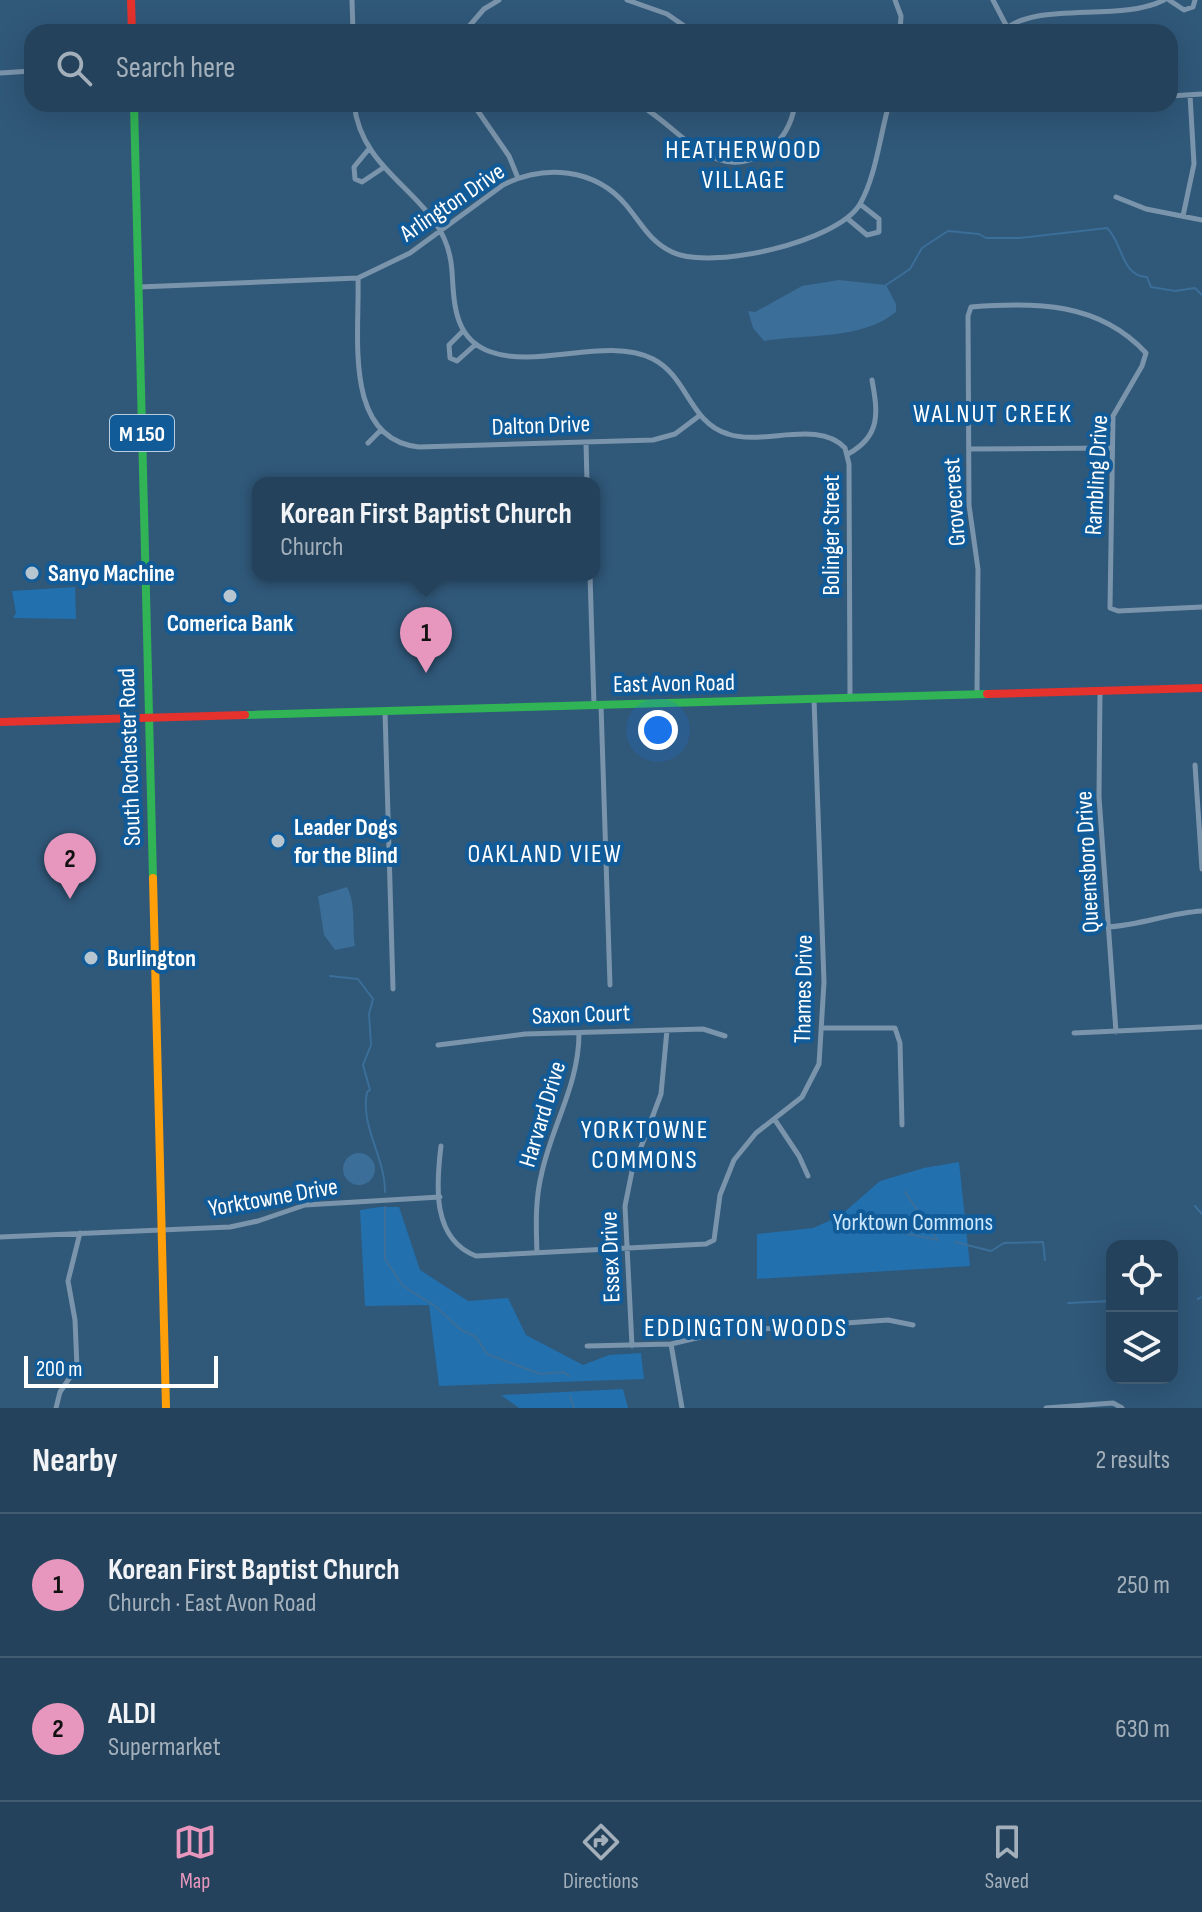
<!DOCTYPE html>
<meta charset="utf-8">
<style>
body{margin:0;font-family:"Sofia Sans Condensed",sans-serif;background:#304d64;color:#f1f3f6}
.controls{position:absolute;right:24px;bottom:24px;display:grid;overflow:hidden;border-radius:16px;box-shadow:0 8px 32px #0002}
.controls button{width:72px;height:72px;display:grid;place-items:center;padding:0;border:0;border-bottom:2px solid #415b71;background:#24425b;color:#f1f3f6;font:40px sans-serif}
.scale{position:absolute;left:24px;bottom:20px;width:194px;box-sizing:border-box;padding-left:8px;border:4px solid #fff;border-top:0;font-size:22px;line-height:28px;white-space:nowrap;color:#fff;-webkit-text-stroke:6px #115b98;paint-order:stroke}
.you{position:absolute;left:658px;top:730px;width:28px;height:28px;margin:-20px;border:6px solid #fff;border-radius:50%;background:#1a73e8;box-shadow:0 0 0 12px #1a73e833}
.badge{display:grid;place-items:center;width:52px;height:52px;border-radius:50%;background:#e797bd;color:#111;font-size:26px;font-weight:700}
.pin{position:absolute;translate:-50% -66px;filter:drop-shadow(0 2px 4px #0008)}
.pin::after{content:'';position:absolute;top:42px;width:28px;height:24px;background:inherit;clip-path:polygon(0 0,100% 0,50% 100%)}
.popup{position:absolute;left:252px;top:477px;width:348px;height:104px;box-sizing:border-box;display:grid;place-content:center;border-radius:16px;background:#24425b;filter:drop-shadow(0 2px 6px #0005);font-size:26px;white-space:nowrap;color:#a3b0bb}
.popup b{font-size:30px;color:#f1f3f6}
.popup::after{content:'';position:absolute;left:50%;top:100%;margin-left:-16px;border:16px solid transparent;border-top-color:#24425b}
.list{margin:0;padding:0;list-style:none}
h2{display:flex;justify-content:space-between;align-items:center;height:104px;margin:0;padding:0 32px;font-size:34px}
h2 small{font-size:26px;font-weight:400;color:#a3b0bb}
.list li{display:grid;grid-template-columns:52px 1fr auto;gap:24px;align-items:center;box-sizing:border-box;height:144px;padding:0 32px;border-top:2px solid #415b71}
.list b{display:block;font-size:30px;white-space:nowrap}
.list p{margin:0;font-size:26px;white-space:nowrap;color:#a3b0bb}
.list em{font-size:26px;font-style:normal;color:#a3b0bb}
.icon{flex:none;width:44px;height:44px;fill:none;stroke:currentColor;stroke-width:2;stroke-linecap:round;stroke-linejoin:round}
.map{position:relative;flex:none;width:1202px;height:1408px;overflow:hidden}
.search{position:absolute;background:#24425b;box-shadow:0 8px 32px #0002;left:24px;right:24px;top:24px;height:88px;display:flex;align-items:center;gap:20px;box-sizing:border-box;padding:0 28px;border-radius:24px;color:#a3b0bb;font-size:30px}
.sheet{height:392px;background:#24425b}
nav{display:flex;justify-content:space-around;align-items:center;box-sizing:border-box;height:112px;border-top:2px solid #415b71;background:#24425b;font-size:22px;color:#a3b0bb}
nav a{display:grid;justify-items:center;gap:4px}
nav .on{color:#e797bd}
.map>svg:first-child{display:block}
.green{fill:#2270ae}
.water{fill:#3b6e99}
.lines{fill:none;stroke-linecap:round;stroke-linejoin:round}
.stream{stroke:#3b6e99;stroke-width:2}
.street{stroke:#7a94ab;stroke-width:5}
.fast{stroke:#30b455;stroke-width:8}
.slow{stroke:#ff9f0a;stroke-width:8}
.jam{stroke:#e5322d;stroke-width:8}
.poi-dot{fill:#b7c5d0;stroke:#115b98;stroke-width:3}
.labels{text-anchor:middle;stroke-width:8;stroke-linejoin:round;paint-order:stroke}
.shield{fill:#115b98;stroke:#b8cee0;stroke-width:2}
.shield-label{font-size:22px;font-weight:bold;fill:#fff}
.street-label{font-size:24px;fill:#fff;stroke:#115b98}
.poi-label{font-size:24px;font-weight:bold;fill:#fff;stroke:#115b98;text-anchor:start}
.park-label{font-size:24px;fill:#cbe7fe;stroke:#115b98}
.neighbourhood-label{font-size:26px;letter-spacing:2px;fill:#fff;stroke:#115b98}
</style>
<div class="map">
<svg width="1202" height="1408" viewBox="0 0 1202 1408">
<rect width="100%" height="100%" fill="#305879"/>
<path class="green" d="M75 587 76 619 13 618 16 613 12 591Z
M959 1162 970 1266 757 1279V1234L813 1228 840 1216 880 1181 924 1168Z
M380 1207H399L420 1270 468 1301 508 1298 526 1335 583 1365 609 1355 641 1353 644 1379 439 1386 429 1305 365 1306 360 1210Z
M623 1389 628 1408H519L501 1395Z"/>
<path class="water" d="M839 280 886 285 896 304V312C863 340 804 334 764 341L753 328 748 311 755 312 802 286Z
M347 887C356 904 352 926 355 946L335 950 324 935 318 896Z
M343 1169a16 16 0 1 1 32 0a16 16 0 1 1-32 0Z"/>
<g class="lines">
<path class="stream" d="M886 285 910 269 922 248 948 231 979 234 986 238H1020L1107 228C1123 243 1121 276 1147 277L1151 287 1175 291 1195 288 1202 295
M330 976 358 979 373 999 369 1014 371 1045 363 1065 370 1090 367 1092C360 1127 385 1156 385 1192
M905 1192 937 1239
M1195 1206 1202 1214
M385 1207V1259L403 1286 435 1306 460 1329 476 1337 487 1354 540 1374 564 1372 569 1376
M873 1227 938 1240
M955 1242 991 1251 1004 1243 1043 1242 1045 1260
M1198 1299 1202 1297
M1172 1301H1175
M1068 1303 1112 1301
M570 1396 574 1408"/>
<path class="street" d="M352 0 353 32
M627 0 667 14 693 32
M895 0 901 16 900 32
M993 0 1007 27
M1169 0 1184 10 1193 7 1195 0
M464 32 484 9 499 0
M1002 32C1034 0 1120 23 1164 0
M0 73 32 71
M1170 96 1202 94
M354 104C363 182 447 194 452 271 454 304 454 339 491 352 539 369 607 336 653 359 688 377 689 422 728 434 763 446 818 419 845 448L849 464 850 698
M473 104 509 156 518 178
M638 104C680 127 715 187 767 151 783 140 792 123 795 104
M947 104 969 107 1026 104
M368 150 354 167 355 179 362 182 383 168
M1116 197 1146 209 1202 220
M1183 216 1194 164 1190 95
M848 219 867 235 879 232V219L860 204
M358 278C360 333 342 439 419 447L653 440 675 434 699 416
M139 287 358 278 410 253 503 185C544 164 595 168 626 205 641 223 650 242 672 252 710 271 838 242 860 204 876 176 880 135 889 104
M463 331 449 345 450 358 457 361 476 344
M586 442 587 483
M368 443 380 431
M969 449 1110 448
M848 454C881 436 878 413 872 380
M590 575 594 705
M1100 691 1099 797 1116 1032
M977 694 978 569 969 505 968 316 971 307C1036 302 1099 302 1146 353L1142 366 1113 416 1110 608 1118 611 1202 607
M601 705 610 985
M385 711 393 989
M1195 765 1202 869
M1108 927C1141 925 1169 913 1202 911
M823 1028H895L900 1043 902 1125
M1074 1033 1202 1027
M438 1045 525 1034 703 1029 725 1036
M775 1120 799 1156 808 1176
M441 1146C436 1186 432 1239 476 1256L706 1244 714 1240 720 1195 734 1160 756 1133 802 1097 819 1064 824 982 814 699
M0 1237 230 1227 258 1221 305 1205 440 1197
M537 1253C536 1226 535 1199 542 1172 553 1123 579 1084 579 1033
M671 1344 682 1408
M587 1346 671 1344 722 1332 888 1320 913 1325
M632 1346 625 1206 632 1171 661 1094 667 1030
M56 1408 60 1392 77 1367 75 1320 68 1281 80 1233
M1046 1408 1113 1403 1122 1408"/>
<path class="fast" d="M134 104 153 878
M245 715 987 694"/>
<path class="slow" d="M153 878 166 1408"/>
<path class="jam" d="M131 0 132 32
M987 694 1202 688
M0 722 245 715"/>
</g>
<g class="poi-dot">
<circle cx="32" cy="573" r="8"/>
<circle cx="230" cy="596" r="8"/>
<circle cx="278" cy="841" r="8"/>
<circle cx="91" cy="958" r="8"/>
</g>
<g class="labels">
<rect class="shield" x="110" y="415" width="64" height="36" rx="6"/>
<g class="shield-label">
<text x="142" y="441">M 150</text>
</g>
<g class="street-label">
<text transform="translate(452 202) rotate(-34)" y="8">Arlington Drive</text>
<text transform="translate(541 425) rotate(-2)" y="8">Dalton Drive</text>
<text transform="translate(1096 475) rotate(-87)" y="8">Rambling Drive</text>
<text transform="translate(954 502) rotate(-94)" y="8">Grovecrest</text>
<text transform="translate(831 535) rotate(-90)" y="8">Bolinger Street</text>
<text transform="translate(674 683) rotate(-1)" y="8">East Avon Road</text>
<text transform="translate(129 757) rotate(-92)" y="8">South Rochester Road</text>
<text transform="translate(1087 862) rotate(-93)" y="8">Queensboro Drive</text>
<text transform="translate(803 989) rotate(-89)" y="8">Thames Drive</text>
<text transform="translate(581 1014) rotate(-2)" y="8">Saxon Court</text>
<text transform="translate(542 1114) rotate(-73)" y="8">Harvard Drive</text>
<text transform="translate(273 1197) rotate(-10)" y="8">Yorktowne Drive</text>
<text transform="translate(610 1257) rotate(-92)" y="8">Essex Drive</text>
</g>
<g class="poi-label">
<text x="48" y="581">Sanyo Machine</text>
<text x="230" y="631" text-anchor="middle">Comerica Bank</text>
<text x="294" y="835">Leader Dogs<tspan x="294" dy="28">for the Blind</tspan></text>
<text x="107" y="966">Burlington</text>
</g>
<g class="park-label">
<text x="913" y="1230">Yorktown Commons</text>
</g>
<g class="neighbourhood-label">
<text x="744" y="158">HEATHERWOOD<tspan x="744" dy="30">VILLAGE</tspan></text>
<text x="993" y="422">WALNUT CREEK</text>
<text x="545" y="862">OAKLAND VIEW</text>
<text x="645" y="1138">YORKTOWNE<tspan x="645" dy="30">COMMONS</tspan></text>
<text x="746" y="1336">EDDINGTON WOODS</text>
</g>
</g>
</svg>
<div class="controls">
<button><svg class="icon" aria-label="locate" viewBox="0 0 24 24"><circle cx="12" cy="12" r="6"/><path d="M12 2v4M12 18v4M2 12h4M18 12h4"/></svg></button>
<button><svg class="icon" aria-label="layers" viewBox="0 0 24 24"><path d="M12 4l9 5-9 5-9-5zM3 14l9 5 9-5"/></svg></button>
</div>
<div class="scale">200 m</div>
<div class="you"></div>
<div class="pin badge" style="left:426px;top:673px">1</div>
<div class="popup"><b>Korean First Baptist Church</b>Church</div>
<div class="pin badge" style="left:70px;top:899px">2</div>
<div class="search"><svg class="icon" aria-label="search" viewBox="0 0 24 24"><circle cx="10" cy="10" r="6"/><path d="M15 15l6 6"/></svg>Search here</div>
</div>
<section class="sheet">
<h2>Nearby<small>2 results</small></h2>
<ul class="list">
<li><span class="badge">1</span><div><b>Korean First Baptist Church</b><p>Church · East Avon Road</p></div><em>250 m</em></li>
<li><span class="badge">2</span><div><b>ALDI</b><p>Supermarket</p></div><em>630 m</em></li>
</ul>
</section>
<nav>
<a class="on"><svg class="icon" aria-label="map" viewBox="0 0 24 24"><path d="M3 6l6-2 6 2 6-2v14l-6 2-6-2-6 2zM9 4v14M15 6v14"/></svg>Map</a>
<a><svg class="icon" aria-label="directions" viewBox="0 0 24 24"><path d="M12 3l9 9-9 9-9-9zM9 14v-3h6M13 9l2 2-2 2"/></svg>Directions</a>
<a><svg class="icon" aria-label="saved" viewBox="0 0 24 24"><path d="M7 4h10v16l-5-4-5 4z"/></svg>Saved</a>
</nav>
